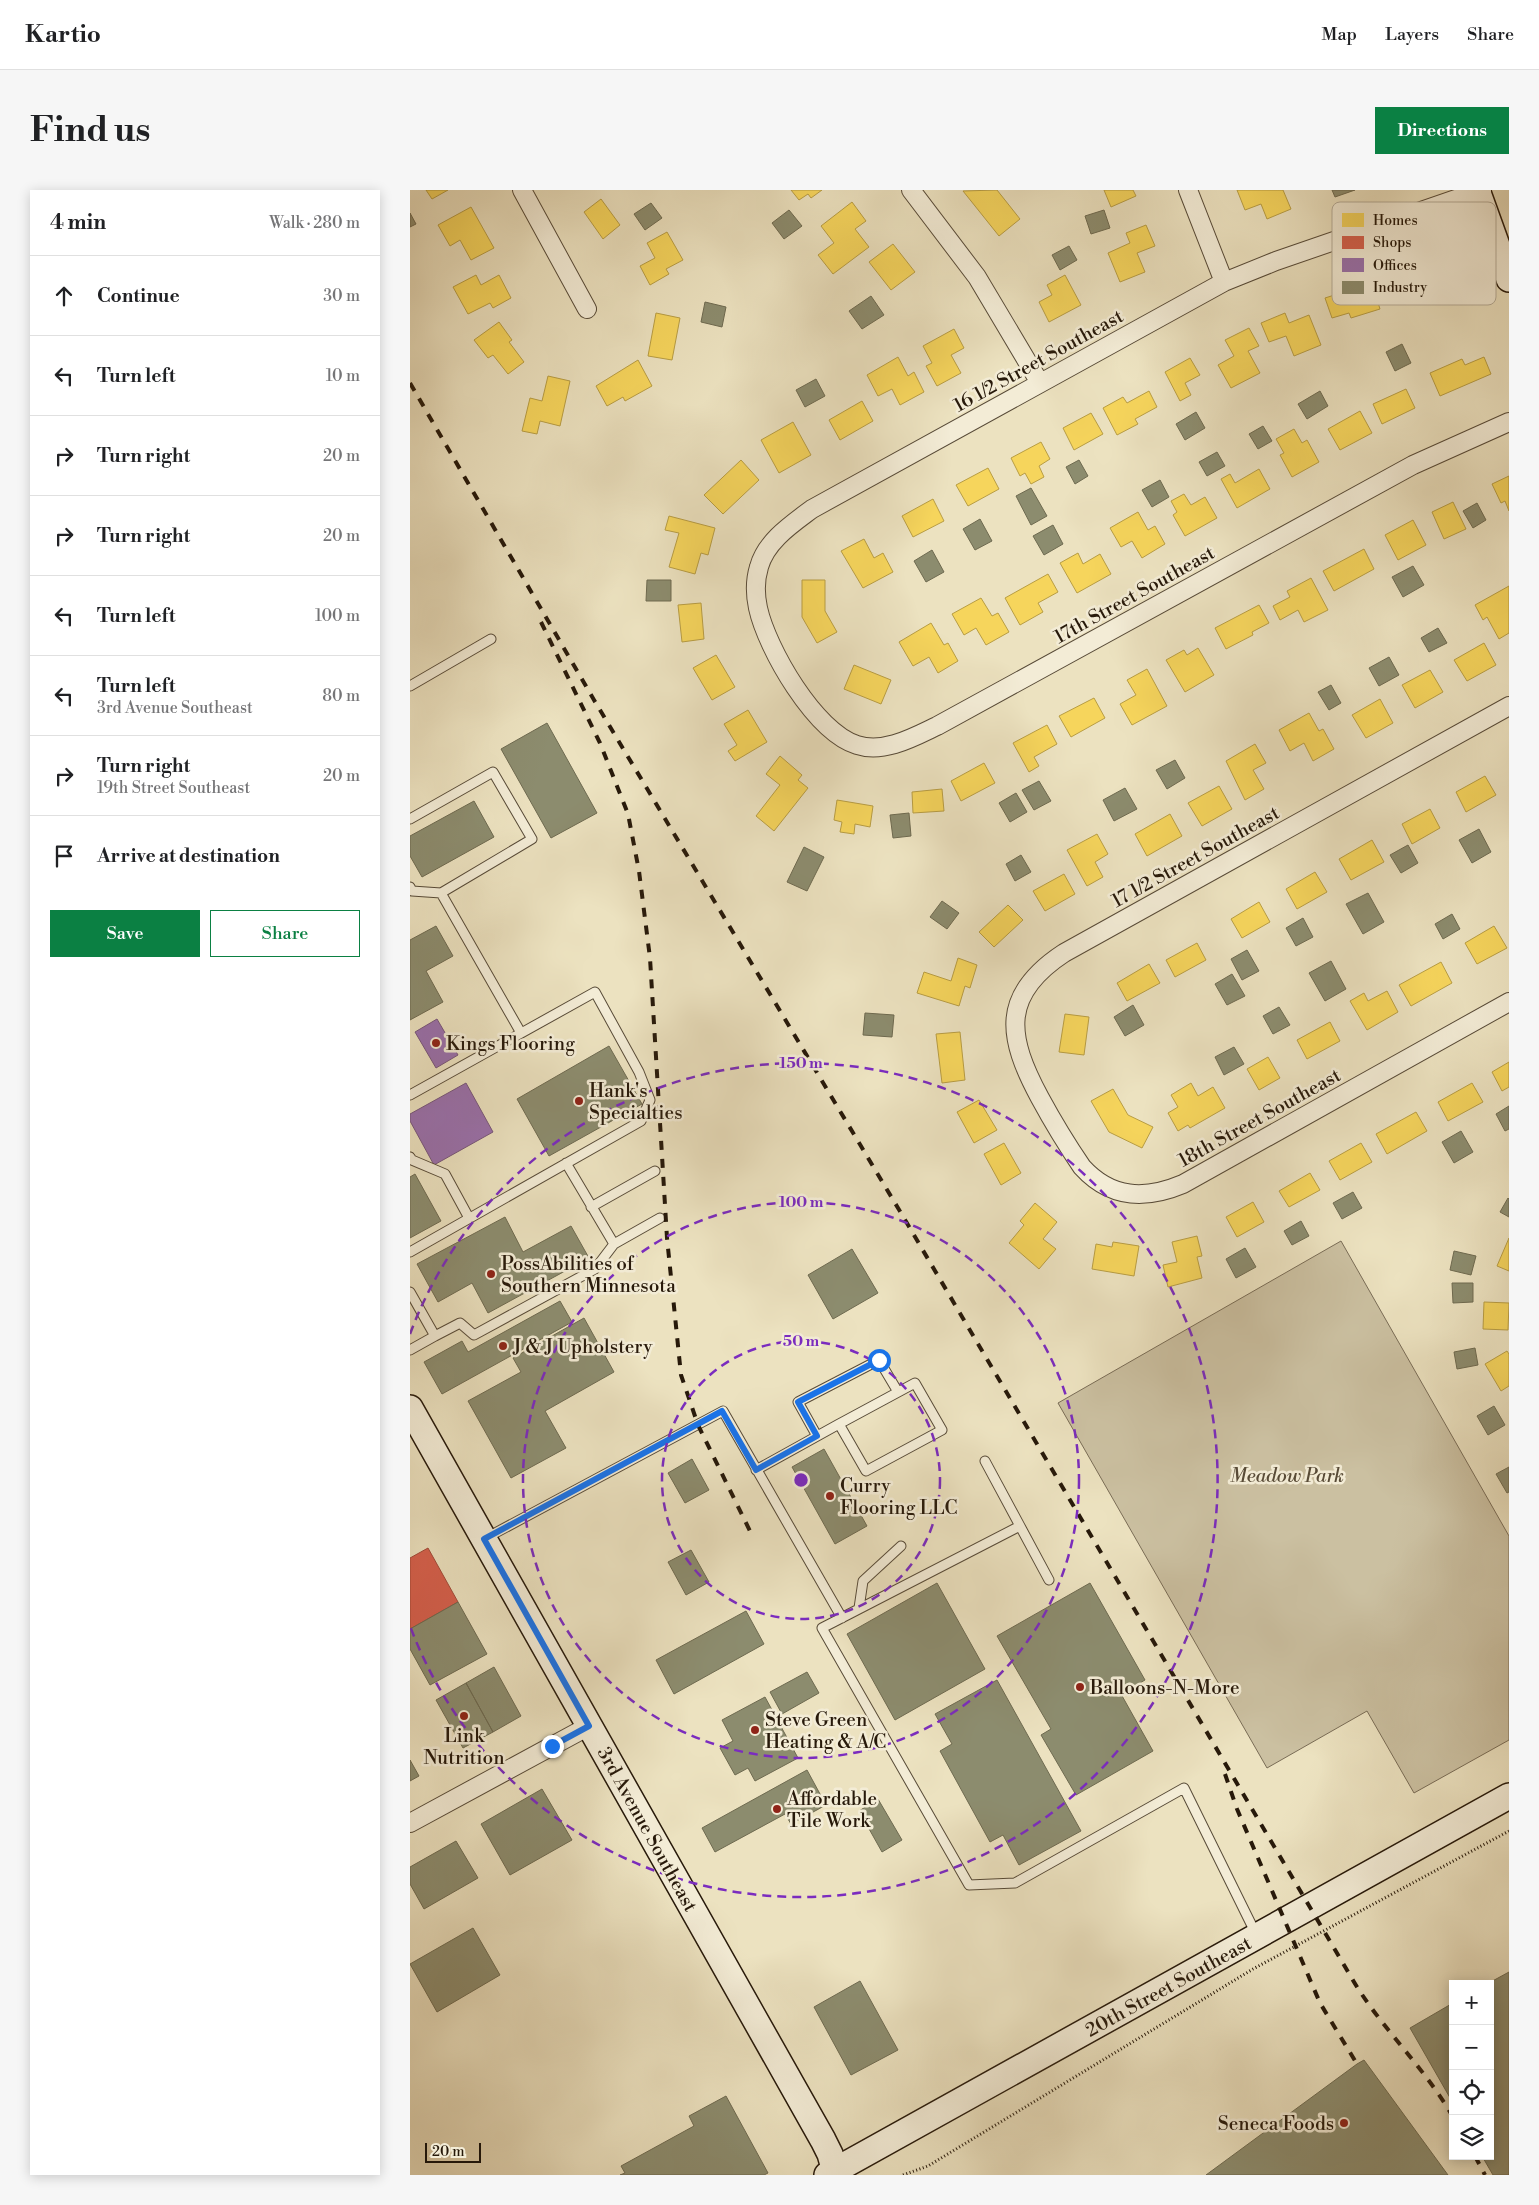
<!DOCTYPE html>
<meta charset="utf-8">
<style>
body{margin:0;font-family:"Libre Bodoni",serif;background:#f6f6f6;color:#202124}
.controls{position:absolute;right:15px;bottom:15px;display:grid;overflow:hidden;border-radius:0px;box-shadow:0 2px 12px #0003}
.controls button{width:45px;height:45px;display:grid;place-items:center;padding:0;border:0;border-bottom:1px solid #e0e0e0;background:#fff;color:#202124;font:25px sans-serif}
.scale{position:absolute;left:15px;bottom:12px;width:56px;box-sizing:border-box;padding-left:5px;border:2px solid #27190a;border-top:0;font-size:14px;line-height:18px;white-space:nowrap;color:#27190a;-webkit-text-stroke:4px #f3ecd6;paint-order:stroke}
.stop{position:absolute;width:15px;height:15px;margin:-11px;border:4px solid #1a73e8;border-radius:50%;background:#fff}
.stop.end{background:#1a73e8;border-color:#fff;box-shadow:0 1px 5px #0008}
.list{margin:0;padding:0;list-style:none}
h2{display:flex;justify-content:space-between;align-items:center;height:65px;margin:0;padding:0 20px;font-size:21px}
h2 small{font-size:16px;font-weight:400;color:#757577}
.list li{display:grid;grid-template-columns:32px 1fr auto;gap:15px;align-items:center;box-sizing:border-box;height:80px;padding:0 20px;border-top:1px solid #e0e0e0}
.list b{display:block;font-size:19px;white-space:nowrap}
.list p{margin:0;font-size:16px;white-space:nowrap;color:#757577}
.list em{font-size:16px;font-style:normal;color:#757577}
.actions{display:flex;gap:10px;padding:15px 20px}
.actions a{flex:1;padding:11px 0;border:1px solid #0b8043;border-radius:0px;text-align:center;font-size:18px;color:#0b8043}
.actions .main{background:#0b8043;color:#fff}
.icon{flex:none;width:28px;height:28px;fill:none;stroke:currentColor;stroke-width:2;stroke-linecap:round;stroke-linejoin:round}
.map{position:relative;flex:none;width:1099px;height:1985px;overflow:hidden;border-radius:0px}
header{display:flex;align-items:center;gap:30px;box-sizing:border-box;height:70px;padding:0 25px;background:#fff;border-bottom:1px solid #e0e0e0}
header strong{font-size:24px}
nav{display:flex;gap:28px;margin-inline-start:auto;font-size:18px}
.intro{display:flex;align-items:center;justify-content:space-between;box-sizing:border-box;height:120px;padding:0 30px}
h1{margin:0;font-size:35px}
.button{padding:12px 22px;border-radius:0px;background:#0b8043;color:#fff;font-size:18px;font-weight:700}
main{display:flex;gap:30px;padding:0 30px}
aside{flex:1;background:#fff;border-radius:0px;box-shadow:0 2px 12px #0003}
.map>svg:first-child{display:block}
.green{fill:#cbc0a1;stroke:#796c56}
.homes{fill:#f6d55c;stroke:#b89d43}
.shops{fill:#d6604d;stroke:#a24b39}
.offices{fill:#9970ab;stroke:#77567b}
.industry{fill:#8c8c6e;stroke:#6e6a50}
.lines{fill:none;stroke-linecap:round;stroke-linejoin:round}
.lane-casing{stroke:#584b38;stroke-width:11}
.street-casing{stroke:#584b38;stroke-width:20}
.secondary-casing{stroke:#27190a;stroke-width:28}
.path{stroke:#27190a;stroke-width:3;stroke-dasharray:1 2.5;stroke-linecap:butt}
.lane{stroke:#f3ecd6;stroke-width:9}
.street{stroke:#f3ecd6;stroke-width:18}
.secondary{stroke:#f3ecd6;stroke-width:25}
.rail{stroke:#27190a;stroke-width:4;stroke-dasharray:9 9;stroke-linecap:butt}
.route{stroke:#1a73e8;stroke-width:6}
.ring{fill:none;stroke:#7b2cbf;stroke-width:2.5;stroke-dasharray:9 6}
.poi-dot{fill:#8f2418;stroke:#f3ecd6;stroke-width:2}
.labels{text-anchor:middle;stroke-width:5;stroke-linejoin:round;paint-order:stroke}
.street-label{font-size:19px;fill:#27190a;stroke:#f3ecd6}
.poi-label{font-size:19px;fill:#27190a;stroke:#f3ecd6;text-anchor:start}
.park-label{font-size:19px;font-style:italic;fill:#584b37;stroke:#f3ecd6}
.key{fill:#f3ecd6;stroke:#b6ad99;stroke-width:1}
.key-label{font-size:14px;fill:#27190a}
.centre{fill:#7b2cbf;stroke:#f3ecd6;stroke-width:2.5}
.ring-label{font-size:15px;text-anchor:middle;font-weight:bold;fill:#7b2cbf;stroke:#f3ecd6;stroke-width:5;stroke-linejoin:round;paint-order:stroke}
</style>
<header>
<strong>Kartio</strong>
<nav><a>Map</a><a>Layers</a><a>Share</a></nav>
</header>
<div class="intro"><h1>Find us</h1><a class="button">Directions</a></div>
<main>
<aside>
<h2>4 min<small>Walk · 280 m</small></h2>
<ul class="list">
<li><svg class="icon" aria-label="ahead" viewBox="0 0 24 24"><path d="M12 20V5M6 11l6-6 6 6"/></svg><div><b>Continue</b></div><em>30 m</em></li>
<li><svg class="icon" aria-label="left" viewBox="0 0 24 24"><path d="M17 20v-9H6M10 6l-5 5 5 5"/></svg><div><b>Turn left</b></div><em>10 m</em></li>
<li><svg class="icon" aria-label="right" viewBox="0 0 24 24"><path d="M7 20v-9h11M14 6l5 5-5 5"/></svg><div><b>Turn right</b></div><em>20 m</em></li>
<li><svg class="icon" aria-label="right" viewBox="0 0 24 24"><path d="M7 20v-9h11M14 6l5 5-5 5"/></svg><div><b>Turn right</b></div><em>20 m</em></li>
<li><svg class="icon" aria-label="left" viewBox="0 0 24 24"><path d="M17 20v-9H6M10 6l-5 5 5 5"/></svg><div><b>Turn left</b></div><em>100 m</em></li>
<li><svg class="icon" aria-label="left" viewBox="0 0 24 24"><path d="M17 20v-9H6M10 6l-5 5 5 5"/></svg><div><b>Turn left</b><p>3rd Avenue Southeast</p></div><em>80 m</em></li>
<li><svg class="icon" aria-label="right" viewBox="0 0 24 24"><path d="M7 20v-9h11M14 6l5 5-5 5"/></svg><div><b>Turn right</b><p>19th Street Southeast</p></div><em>20 m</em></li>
<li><svg class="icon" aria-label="arrive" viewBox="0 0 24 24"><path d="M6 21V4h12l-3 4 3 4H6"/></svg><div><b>Arrive at destination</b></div></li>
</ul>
<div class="actions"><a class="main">Save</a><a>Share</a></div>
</aside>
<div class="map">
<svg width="1099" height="1985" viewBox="0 0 1099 1985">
<rect width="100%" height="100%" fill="#ece2c0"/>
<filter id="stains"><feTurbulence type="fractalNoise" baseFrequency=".004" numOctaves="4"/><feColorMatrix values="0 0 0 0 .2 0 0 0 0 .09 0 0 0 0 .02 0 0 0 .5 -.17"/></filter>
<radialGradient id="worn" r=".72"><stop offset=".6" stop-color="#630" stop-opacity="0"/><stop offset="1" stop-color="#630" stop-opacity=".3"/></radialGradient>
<path class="green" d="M931 1051 1099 1346V1550L1004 1603 957 1521 857 1578 648 1213Z"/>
<path class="homes" d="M16 0H38L22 9Z
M381 0H412L401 8 398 4 389 10Z
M587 0 610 29 589 46 553 1Z
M694 0H723L726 6 701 17Z
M827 0H873L881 19 857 29 851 14 835 20Z
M191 9 210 35 193 49 174 22Z
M442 12 456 31 445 39 459 57 423 84 408 65 424 53 411 36Z
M61 17 84 58 61 70 50 50 40 56 28 35Z
M736 35 745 56 727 63 735 82 710 92 698 63 720 53 716 43Z
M257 42 273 70 256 79 259 84 240 95 230 76 245 68 237 53Z
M483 54 505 82 481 100 459 72Z
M66 85 71 95 89 85 101 108 83 118 80 113 58 124 43 97Z
M655 85 671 115 639 132 629 112 642 105 637 95Z
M962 93 970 119 941 128 939 123 922 128 915 108Z
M246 123 270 128 262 170 238 166Z
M875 123 879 133 899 125 911 155 884 166 876 146 859 152 851 133Z
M89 132 102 150 99 152 114 172 98 184 83 165 78 168 64 150Z
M839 138 849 156 838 161 850 183 821 198 808 175 824 166 815 150Z
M544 139 554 158 541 165 551 183 527 196 516 176 522 173 513 156Z
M488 167 498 186 504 182 514 202 490 215 482 199 468 206 457 185Z
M1074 167 1081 184 1030 206 1020 183 1052 169 1055 175Z
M780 168 790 185 775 193 781 205 770 211 755 182Z
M228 170 242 196 215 211 213 207 197 216 186 196Z
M138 186 160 191 150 236 130 231 127 244 112 241 120 208 132 211Z
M996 199 1005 218 972 234 963 214Z
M739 201 747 217 725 229 728 234 707 245 693 218 713 207 717 213Z
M452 211 463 231 430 250 419 230Z
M950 221 962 243 930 260 918 239Z
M681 223 693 244 664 260 653 238Z
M383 232 401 265 369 283 351 250Z
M884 239 892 253 897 250 909 272 882 287 870 265 874 263 866 249Z
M631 252 640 269 629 276 634 287 621 294 615 283 610 286 601 268Z
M331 270 349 290 313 324 294 305Z
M578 278 589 299 558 316 546 295Z
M849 279 860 299 827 318 811 289 820 284 825 293Z
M1099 286V321L1095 311 1091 313 1082 294Z
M774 304 781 315 795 307 807 328 775 346 763 325 767 322 761 311Z
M523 309 534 331 503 347 492 326Z
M1043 312 1056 339 1034 349 1022 322Z
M728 322 738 340 745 336 755 354 732 368 722 351 711 357 700 338Z
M259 326 305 338 298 365 291 363 285 384 259 377 269 343 255 340Z
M1003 330 1016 355 988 370 975 345Z
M454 349 464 368 473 363 483 382 453 398 431 361Z
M954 359 964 379 924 401 913 381Z
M668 363 673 374 690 364 701 384 667 403 650 373Z
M638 384 648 402 628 413 633 422 610 435 595 408Z
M901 388 918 420 894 432 888 420 870 430 863 416 880 407 877 401Z
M392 390H415V421L427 442 407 453 392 427Z
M1099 396V443L1089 449 1077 427 1073 430 1065 415Z
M571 408 582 426 588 423 599 442 576 455 566 438 554 445 542 424Z
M291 413 294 449 272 452 268 415Z
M849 415 859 433 842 442 843 445 816 459 805 438Z
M521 433 534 455 538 453 548 471 528 483 519 467 503 476 489 452Z
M1074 453 1086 475 1057 491 1044 470Z
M788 458 804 485 775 502 756 470 774 460 777 465Z
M306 465 325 497 302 510 283 478Z
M444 475 481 490 471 514 434 499Z
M737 479 757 516 722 535 710 514 726 505 717 490Z
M1020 480 1033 502 1005 518 992 495Z
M684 508 695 528 661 547 649 526Z
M970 509 983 533 956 548 942 525Z
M338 520 357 552 325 571 318 561 327 555 314 534Z
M899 523 909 541 913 539 924 559 903 571 894 553 880 561 869 540Z
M637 535 647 554 624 567 629 576 619 582 603 553Z
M845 554 856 573 843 580 854 599 835 610 816 571Z
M370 566 392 585 388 590 398 598 364 641 346 626 370 595 356 584Z
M574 573 585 593 551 611 541 591Z
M1075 586 1086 605 1056 622 1046 602Z
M809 596 822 619 792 636 778 613Z
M532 599 534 621 503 623 502 602Z
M427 610 463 616 460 637 445 634 444 644 430 642 432 632 424 630Z
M1020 619 1030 638 1002 654 992 634Z
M760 624 772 646 737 666 725 644Z
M687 644 698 664 685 672 693 687 677 696 657 660Z
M962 650 974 672 941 690 929 669Z
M905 682 917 702 887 719 876 699Z
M654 684 665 704 635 721 623 701Z
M849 712 860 732 832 748 821 729Z
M598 715 613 730 584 757 569 742Z
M1084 736 1097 758 1067 774 1055 753Z
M787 753 796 770 765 787 756 770Z
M548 768 567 775 560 798 555 796 549 816 507 803 514 782 541 791Z
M1031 772 1042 793 1001 816 989 795Z
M739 774 750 793 717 811 707 793Z
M977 801 988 822 957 840 940 811 954 803 958 811Z
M655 824 679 827 674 865 649 862Z
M920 832 930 851 897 869 887 850Z
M550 842 555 890 532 893 526 844Z
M858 867 870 888 849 900 837 879Z
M1099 872V897L1092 901 1082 882Z
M781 893 788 906 803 897 815 918 780 938 778 935 768 941 758 923 768 917 761 905Z
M1062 893 1073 912 1038 931 1028 912Z
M703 899 718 925 743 937 732 958 699 942 681 911Z
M569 910 587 940 564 953 547 922Z
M1006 922 1017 941 977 964 966 944Z
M594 953 611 983 591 995 574 964Z
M951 953 962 972 930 990 919 971Z
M900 983 910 1000 879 1017 869 1001Z
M843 1012 854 1032 827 1047 816 1027Z
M625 1013 647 1032 633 1049 646 1059 629 1079 599 1053 614 1035 610 1031Z
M787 1046 792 1066 787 1067 792 1088 758 1097 753 1075 767 1072 762 1052Z
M1099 1048V1081L1087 1076Z
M703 1052 729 1056 724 1086 682 1079 686 1054 702 1057Z
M1074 1112 1099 1113 1098 1140 1073 1139Z
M1097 1161 1099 1164V1196L1091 1201 1075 1174Z"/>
<path class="shops" d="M18 1358 48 1412 0 1439V1368Z"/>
<path class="offices" d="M27 829 48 865 26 878 5 842Z
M56 893 83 942 24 975 0 931V924Z"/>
<path class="industry" d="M922 0H945L925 7Z
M241 13 252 28 235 40 224 24Z
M379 20 392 36 374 49 362 33Z
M694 20 700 38 681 44 675 26Z
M0 23 6 34 0 37Z
M659 56 667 70 650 80 642 65Z
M461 106 474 125 452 139 439 121Z
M295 112 316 117 312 137 291 132Z
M992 154 1001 173 985 181 976 162Z
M406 189 415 206 395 217 386 200Z
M910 201 918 216 897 229 888 214Z
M786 222 795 238 775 250 766 234Z
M853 236 862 251 848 259 839 244Z
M807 262 815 276 797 286 789 272Z
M669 270 678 286 665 294 656 277Z
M750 290 759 307 742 317 732 300Z
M621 298 637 326 621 335 606 306Z
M1067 313 1076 330 1063 338 1053 321Z
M570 329 582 351 565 360 553 339Z
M643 335 653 354 634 365 623 346Z
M522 360 534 382 516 392 504 371Z
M1003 376 1014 395 993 407 982 387Z
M237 390H261V411H236Z
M1028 438 1037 453 1019 462 1011 448Z
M979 467 989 485 969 496 959 478Z
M921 495 931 513 919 520 908 502Z
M137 533 187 623 141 648 91 559Z
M765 570 775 588 757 599 746 580Z
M629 591 641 611 624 620 612 600Z
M715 598 727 619 704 631 693 610Z
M606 603 617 622 600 632 589 613Z
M64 611 84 647 12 687 0 666V646Z
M499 623 501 646 483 648 480 625Z
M1069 639 1081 662 1062 673 1049 650Z
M998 655 1008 673 991 683 980 665Z
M394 657 414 667 397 701 377 692Z
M611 665 621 682 605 691 596 674Z
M958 703 974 732 953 744 936 714Z
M532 711 549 723 537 739 520 727Z
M1042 724 1050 739 1033 749 1025 734Z
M893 728 903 747 886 756 876 738Z
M26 736 43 766 16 781 33 812 0 830V750Z
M837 760 849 781 832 790 821 769Z
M921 771 936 799 915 811 899 783Z
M822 784 835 806 817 815 805 794Z
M723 815 734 835 715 846 704 827Z
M869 817 880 835 863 844 853 826Z
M455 823 484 825 482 847 453 845Z
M199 856 232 914 139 966 107 909Z
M824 857 834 874 814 885 805 867Z
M1099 916V939L1095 941 1086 924Z
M1051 941 1063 962 1044 973 1032 952Z
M5 984 31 1031 0 1048V987Z
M943 1002 952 1018 932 1029 923 1013Z
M1098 1008 1099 1009V1027L1090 1022Z
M95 1027 113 1062 161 1036 179 1068 78 1123 62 1093 28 1112 7 1074Z
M891 1031 899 1046 882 1055 874 1041Z
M835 1058 846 1077 826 1088 816 1069Z
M442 1059 468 1103 423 1129 398 1085Z
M1044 1061 1066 1066 1061 1085 1040 1080Z
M1042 1093H1063V1112L1043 1113Z
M150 1111 162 1132 32 1204 14 1172 52 1151 58 1162Z
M174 1128 204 1182 135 1221 156 1258 101 1288 58 1211 111 1182 103 1168Z
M1065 1158 1068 1175 1047 1179 1044 1162Z
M1084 1216 1095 1235 1078 1245 1067 1226Z
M414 1259 457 1336 425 1354 382 1277Z
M282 1269 299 1300 275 1313 258 1283Z
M1099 1277V1302L1097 1303 1086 1284Z
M281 1360 299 1392 276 1405 258 1372Z
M527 1393 575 1479 485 1530 437 1444Z
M680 1393 735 1490 711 1504 743 1561 666 1605 631 1545 641 1539 587 1446Z
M48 1412 77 1464 20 1495 0 1459V1439Z
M336 1421 354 1454 264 1504 246 1470Z
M84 1477 111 1526 83 1542 56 1493Z
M397 1482 409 1503 372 1524 360 1502Z
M587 1490 671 1641 609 1675 593 1645 580 1652 530 1561 542 1554 525 1524Z
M56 1493 83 1542 53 1558 26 1510Z
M355 1507 388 1568 345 1591 338 1578 325 1585 310 1558 323 1551 312 1530Z
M0 1570 9 1586 0 1591Z
M397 1580 416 1615 381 1634 375 1624 305 1662 292 1638Z
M132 1599 162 1650 100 1685 71 1634Z
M468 1609 492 1650 472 1662 449 1621Z
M46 1651 68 1688 14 1719 0 1694V1677Z
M63 1738 90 1785 27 1822 0 1774Z
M1099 1782V1985H1083L1072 1966H1080V1794H1077Z
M450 1791 488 1860 441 1885 404 1817Z
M1043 1813V1913L1000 1838Z
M954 1870 1038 1985H796L947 1874Z
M316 1906 358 1983 354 1985H210L215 1983 211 1976 284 1936 279 1926Z"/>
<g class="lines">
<defs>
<path id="lane" d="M0 496 81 449
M0 629 83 582 122 649 31 703 2 701 0 697
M31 703 111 843
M0 905 185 802 229 882 240 910 231 931 0 1062
M0 967 2 970 35 984 59 1028
M156 973 204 1054
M181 1017 245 981
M0 1102 25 1146 50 1133 64 1145 185 1079 204 1054 250 1028
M0 1160 25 1146
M505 1193 532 1240 456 1281 429 1234Z
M407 1246 388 1212 469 1170 488 1202
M575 1271 610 1336 412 1438 559 1695 605 1693 774 1598 846 1744
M346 1280 429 1234
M610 1336 639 1390
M74 1349 313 1221 432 1428
M449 1418 453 1391 491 1356"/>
<path id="street" d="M112 0 177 119
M501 0 567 87 630 193
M778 0 814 92
M1072 0 866 71 814 92 402 319C382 334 356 351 349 377 345 390 345 404 348 418 357 459 405 542 447 555 474 564 504 547 527 536L1003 275 1099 232
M1099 516 654 763C590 805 597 847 630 908 643 932 657 955 672 977 701 1009 735 1010 773 994L1099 812
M0 1633 179 1536"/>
<path id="secondary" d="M1067 0 1099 89
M0 1218 413 1950 420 1964 426 1985
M417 1985 1099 1606"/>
</defs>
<use href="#lane" class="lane-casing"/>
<use href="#street" class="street-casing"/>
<use href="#secondary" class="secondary-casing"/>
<path class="path" d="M493 1985 518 1976 843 1779 1099 1641"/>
<use href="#lane" class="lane"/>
<use href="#street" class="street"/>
<use href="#secondary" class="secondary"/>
<path class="rail" d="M0 193 184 510 488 1018 944 1792C973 1840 1015 1878 1043 1927
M131 432 190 553 218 624 229 681 240 768 257 1048 271 1185 288 1235 340 1341
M815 1584 827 1619 910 1813 947 1874
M1065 1966 1075 1985"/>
</g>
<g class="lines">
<path class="route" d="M142 1556 179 1536 74 1349 312 1221 346 1280 407 1246 388 1212 469 1170"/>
</g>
<g class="ring">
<circle cx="391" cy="1290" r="139"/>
<circle cx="391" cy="1290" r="278"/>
<path d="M0 1144A417 417 0 1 1 0 1436"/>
</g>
<g class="poi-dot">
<circle cx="26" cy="853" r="5"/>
<circle cx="169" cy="911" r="5"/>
<circle cx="81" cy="1084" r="5"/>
<circle cx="93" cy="1156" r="5"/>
<circle cx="420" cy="1306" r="5"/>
<circle cx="670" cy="1497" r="5"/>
<circle cx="54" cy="1526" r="5"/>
<circle cx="345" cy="1540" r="5"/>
<circle cx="367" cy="1619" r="5"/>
<circle cx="934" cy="1933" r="5"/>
</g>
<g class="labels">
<g class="street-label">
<text transform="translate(628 170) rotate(-29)" y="7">16 1/2 Street Southeast</text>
<text transform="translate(724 404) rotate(-29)" y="7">17th Street Southeast</text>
<text transform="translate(785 666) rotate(-29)" y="7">17 1/2 Street Southeast</text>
<text transform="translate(849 927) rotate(-29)" y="7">18th Street Southeast</text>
<text transform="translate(238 1639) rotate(61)" y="7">3rd Avenue Southeast</text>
<text transform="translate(758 1796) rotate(-29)" y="7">20th Street Southeast</text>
</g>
<g class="poi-label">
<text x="36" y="860">Kings Flooring</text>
<text x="179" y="907">Hank's<tspan x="179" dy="22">Specialties</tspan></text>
<text x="91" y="1080">PossAbilities of<tspan x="91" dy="22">Southern Minnesota</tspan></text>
<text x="103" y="1163">J &amp; J Upholstery</text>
<text x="430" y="1302">Curry<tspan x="430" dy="22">Flooring LLC</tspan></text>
<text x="680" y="1504">Balloons-N-More</text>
<text x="355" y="1536">Steve Green<tspan x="355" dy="22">Heating &amp; A/C</tspan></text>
<text x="54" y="1552" text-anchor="middle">Link<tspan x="54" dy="22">Nutrition</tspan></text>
<text x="377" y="1615">Affordable<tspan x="377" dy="22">Tile Work</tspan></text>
<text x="924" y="1940" text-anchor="end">Seneca Foods</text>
</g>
<g class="park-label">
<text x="877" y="1292">Meadow Park</text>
</g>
</g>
<rect x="922" y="12" width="164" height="103" rx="8" class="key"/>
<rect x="932" y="23" width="22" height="14" fill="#f6d55c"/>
<rect x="932" y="46" width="22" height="13" fill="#d6604d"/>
<rect x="932" y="68" width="22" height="14" fill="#9970ab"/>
<rect x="932" y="91" width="22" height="13" fill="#8c8c6e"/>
<g class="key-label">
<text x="963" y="35">Homes</text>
<text x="963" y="57">Shops</text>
<text x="963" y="80">Offices</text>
<text x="963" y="102">Industry</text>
</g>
<circle cx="391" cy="1290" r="8" class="centre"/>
<g class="ring-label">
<text x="391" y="878">150 m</text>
<text x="391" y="1017">100 m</text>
<text x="391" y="1156">50 m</text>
</g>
<rect width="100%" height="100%" filter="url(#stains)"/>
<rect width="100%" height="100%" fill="url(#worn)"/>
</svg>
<div class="controls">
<button>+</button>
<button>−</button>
<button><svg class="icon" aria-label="locate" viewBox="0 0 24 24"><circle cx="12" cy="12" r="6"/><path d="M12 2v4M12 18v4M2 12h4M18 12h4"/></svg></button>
<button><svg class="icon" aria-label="layers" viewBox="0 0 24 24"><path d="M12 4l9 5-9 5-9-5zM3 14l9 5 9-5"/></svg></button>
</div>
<div class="scale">20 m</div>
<div class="stop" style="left:469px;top:1170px"></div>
<div class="stop end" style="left:142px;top:1556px"></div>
</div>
</main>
